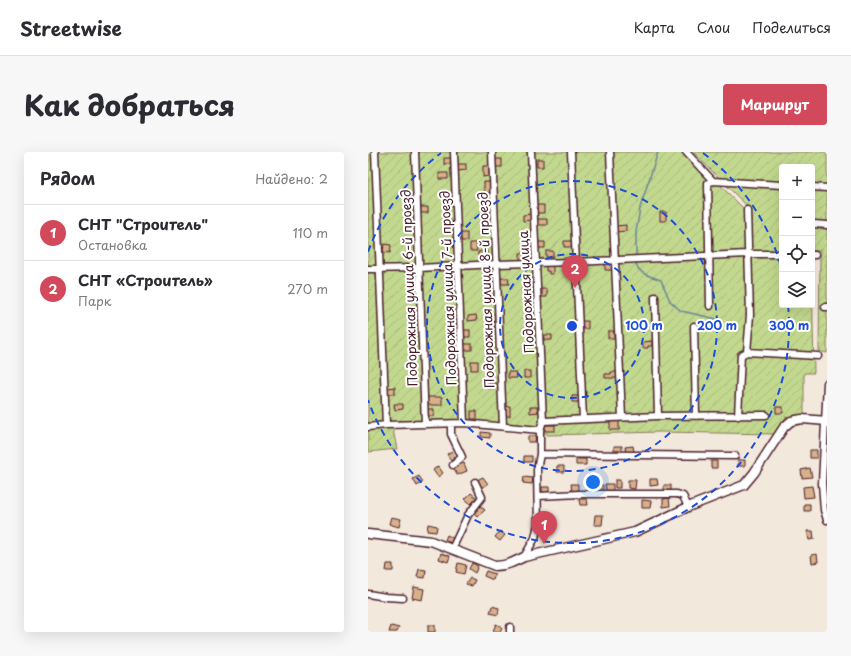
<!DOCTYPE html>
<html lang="ru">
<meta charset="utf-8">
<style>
body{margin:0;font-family:"Playpen Sans",sans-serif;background:#f7f7f7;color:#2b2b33}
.controls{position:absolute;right:12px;top:12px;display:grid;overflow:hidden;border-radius:4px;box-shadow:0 4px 16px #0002}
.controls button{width:36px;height:36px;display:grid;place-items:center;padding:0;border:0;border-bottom:1px solid #e1e1e2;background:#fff;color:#2b2b33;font:20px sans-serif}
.you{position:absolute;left:225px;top:330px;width:14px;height:14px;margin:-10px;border:3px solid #fff;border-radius:50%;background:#1a73e8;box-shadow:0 0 0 6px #1a73e833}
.badge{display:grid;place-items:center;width:26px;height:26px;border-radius:50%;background:#d1495b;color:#fff;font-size:13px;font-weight:700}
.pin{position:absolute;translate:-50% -33px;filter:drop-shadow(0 1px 2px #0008)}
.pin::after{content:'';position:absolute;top:21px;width:14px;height:12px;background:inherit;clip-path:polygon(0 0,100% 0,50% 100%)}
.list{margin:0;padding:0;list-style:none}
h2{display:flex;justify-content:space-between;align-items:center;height:52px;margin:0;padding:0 16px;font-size:17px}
h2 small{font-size:13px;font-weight:400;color:#7c7c81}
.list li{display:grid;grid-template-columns:26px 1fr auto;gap:12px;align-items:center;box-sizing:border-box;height:56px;padding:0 16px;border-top:1px solid #e1e1e2}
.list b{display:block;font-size:15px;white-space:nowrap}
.list p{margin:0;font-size:13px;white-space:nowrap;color:#7c7c81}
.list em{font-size:13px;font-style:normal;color:#7c7c81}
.icon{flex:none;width:22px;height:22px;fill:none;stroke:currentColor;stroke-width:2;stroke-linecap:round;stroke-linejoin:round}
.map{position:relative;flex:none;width:459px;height:480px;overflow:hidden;border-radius:4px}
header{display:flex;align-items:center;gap:24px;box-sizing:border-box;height:56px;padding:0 20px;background:#fff;border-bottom:1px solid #e1e1e2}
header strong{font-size:19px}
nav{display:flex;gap:22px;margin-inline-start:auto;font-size:14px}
.intro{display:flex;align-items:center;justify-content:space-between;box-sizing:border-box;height:96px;padding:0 24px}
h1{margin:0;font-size:28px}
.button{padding:10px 18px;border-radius:4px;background:#d1495b;color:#fff;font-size:14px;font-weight:700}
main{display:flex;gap:24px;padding:0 24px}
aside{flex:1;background:#fff;border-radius:4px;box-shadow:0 4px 16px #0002}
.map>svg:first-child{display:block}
.garden{fill:url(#garden-furrows);stroke:#867c5c}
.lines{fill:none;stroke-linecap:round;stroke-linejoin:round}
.stream{stroke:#6a8498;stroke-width:1.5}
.building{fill:#d8b189;stroke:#4a1f2b}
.street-casing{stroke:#4a1f2b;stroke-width:9}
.secondary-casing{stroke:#4a1f2b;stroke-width:11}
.street{stroke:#fff;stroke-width:6}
.secondary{stroke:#fff;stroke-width:8}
.ring{fill:none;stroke:#1d4ed8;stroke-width:2;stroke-dasharray:7 5}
.labels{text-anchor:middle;stroke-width:4;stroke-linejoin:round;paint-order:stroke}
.street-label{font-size:13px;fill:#4a1f2b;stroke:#fff}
.centre{fill:#1d4ed8;stroke:#fff;stroke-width:2}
.ring-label{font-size:12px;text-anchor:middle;font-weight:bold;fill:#1d4ed8;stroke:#fff;stroke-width:4;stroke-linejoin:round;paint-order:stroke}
</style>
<header>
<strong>Streetwise</strong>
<nav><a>Карта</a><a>Слои</a><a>Поделиться</a></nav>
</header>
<div class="intro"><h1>Как добраться</h1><a class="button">Маршрут</a></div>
<main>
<aside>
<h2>Рядом<small>Найдено: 2</small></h2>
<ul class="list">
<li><span class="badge">1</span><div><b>СНТ &quot;Строитель&quot;</b><p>Остановка</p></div><em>110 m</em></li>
<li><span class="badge">2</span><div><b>СНТ «Строитель»</b><p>Парк</p></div><em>270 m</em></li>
</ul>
</aside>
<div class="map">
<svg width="459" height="480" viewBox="0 0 459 480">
<defs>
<pattern id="garden-furrows" width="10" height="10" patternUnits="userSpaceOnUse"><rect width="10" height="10" fill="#c2d88e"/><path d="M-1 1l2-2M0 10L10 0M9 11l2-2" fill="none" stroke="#a8b97b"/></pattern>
</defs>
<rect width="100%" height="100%" fill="#f3e8dc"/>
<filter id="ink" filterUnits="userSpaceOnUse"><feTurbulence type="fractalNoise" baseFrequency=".025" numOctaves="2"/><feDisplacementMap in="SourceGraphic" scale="8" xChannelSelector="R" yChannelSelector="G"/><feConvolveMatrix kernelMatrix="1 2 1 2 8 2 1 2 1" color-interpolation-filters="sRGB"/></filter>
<g filter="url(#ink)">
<path class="garden" d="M0 0H319L377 58 380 104 414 105V153H444V119L446 221H436V265H418L406 282 292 280 180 283 169 275 101 269 24 273 29 297 0 300Z
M325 0H459V201L451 199 452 99H444V15H414V101L384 103 382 57Z"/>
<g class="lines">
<path class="stream" d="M268 105V80L272 56 290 0
M268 109C268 122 283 124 293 128L302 149 313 159 349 167"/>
</g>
<path class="building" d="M76 6H83V12H76Z
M127 7H134V15H127Z
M169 7H175V15H169Z
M90 12H98V18L90 19Z
M115 14H121V24L115 25Z
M71 21H80V27H71Z
M116 30H122V41H116Z
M169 53H176V61H169Z
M52 55H60V61H52Z
M292 60H298V69H292Z
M163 62V68L155 69V63Z
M169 67H179V73H169Z
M85 69V75L78 76V70Z
M258 73V79L248 80V74Z
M92 81H99V89H93Z
M196 89H205V95H196Z
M170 90H177V96H170Z
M102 91H108L109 99H102Z
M16 92 23 93 22 101 15 100Z
M120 99V104H110V100Z
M178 99H185V105H178Z
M152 101H159V108H152Z
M237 111H245V118H237Z
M178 113H185V122H181V119H178Z
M133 126H140L141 132H133Z
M174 137H179V145H174Z
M122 162H128L129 170H122Z
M108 163 109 168 100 169V164Z
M213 169H220V177H213Z
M121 175H128V181H121Z
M95 178H102V185H95Z
M240 179H246V186H240Z
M176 183H184V188H176Z
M84 187H90V194H84Z
M284 189V194H280V196H275V190Z
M95 192H104V198H95Z
M103 209H110V218H103Z
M156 219H162V226H156Z
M140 220H148L149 226H140Z
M243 220H249V226H237V222H243Z
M121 231H130V236H121Z
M27 235V242H20V236Z
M204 244H211V250H204Z
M58 245H74V253H58Z
M26 252H35V257L27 258Z
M142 254V264H136V255Z
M162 255H170V260L162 261Z
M408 255H415V261H408Z
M60 257H66V264H60Z
M103 259H109V267H103Z
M242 269H251V278H242Z
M177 273H187V279H177Z
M113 280 122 281V286L113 285Z
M160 284H168L167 290H160Z
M246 294H254V301H246Z
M265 294 266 300 258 301 257 295Z
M442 298H449V306H442Z
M84 299 87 306 83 309 79 302Z
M156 304H164V310H156Z
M208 307H218V313H208Z
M370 308H377V314H370Z
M343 309H349V316H343Z
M96 311 99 319 89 323 85 315Z
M70 314 75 321 70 325 65 318Z
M189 314H196V320H189Z
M442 316 444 325 434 326 433 318Z
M51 324 55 330 49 334 45 327Z
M115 325 120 332 113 336 109 328Z
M156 325 165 326 164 332 155 331Z
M282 327H289L290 333 282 334Z
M247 328H252V336H247Z
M260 328H268L267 337 260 336Z
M203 332H210V339H204Z
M237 332H245V339H238Z
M226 333H235V339H226Z
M296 333H303V340H296Z
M444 334 446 345 436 346 435 335Z
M174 335H181V341H174Z
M103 341 109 346 103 352 97 347Z
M301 346 302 354 295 355V347Z
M211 347H219L220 353H212Z
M274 348 283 349 282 356H274Z
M436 352H442V359H436Z
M112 354 117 358 109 365 105 361Z
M227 363H235L234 373H226Z
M23 365 33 367 31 375 21 372Z
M60 372 69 374 68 380 59 379Z
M132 379 137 383 132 389 127 385Z
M439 379H445L446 387 441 388Z
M79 383 85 386 83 391 77 388Z
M73 401 82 404 80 410 71 407Z
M449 402 450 410 444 411 443 403Z
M90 411 98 413 96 422 88 420Z
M104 411 110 414 107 421 101 417Z
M19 412H25V419H18Z
M51 417 58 418 57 426 49 425Z
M118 419 127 422 125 428 116 424Z
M102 426 107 428 104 434 98 432Z
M46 435 56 437 54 448 44 446Z
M124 454 131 456 130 463 122 461Z
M128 472 134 475 132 480 125 479Z
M60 473H67V480H60Z
M23 474 31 476 29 480H21Z"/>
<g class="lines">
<defs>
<path id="street" d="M7 0 18 273
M47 0 57 272
M86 0 96 271
M124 0 135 274
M203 0 215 267
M242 0 254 265
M318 0 345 29
M444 35 459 36
M446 72 459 73
M444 103H447
M0 117 51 116 128 112 207 110 380 102H414
M287 145 290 264
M342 154 340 31 345 29 414 33
M457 155H459
M326 174 328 264
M379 200 450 204
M459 231 454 331 456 358 459 368
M370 264 373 203 379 200 382 163 379 58
M175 269 290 264 398 263
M83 272V282L94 305 85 313
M0 275 18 273 96 271 172 278
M172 302 367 304
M170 344 212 342H309L315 344 320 355
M84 397 100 363 114 345 107 330
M156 405 167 386 170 372 169 318 172 302V278L175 269 163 0
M0 442 18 445 35 446
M142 480V475"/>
<path id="secondary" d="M0 382 63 389 127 414C138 414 146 410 156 405L267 380 320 355 376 333 386 321 416 275 423 269 434 267 459 269"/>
</defs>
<use href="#street" class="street-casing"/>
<use href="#secondary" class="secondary-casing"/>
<use href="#street" class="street"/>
<use href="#secondary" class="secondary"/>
</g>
</g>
<g class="ring">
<circle cx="204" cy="174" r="72"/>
<circle cx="204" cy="174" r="145"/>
<path d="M0 100A217 217 0 0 1 73 1M335 1A217 217 0 0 1 414 118M420 153A217 217 0 0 1 0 248"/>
</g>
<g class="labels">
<g class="street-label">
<text transform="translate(41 136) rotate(-92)" y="5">Подорожная улица 6-й проезд</text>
<text transform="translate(80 136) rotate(-92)" y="5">Подорожная улица 7-й проезд</text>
<text transform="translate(118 138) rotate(-92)" y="5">Подорожная улица 8-й проезд</text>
<text transform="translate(158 140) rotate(-93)" y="5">Подорожная улица</text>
</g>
</g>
<circle cx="204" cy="174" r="6" class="centre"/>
<g class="ring-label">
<text x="276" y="178">100 m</text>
<text x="349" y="178">200 m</text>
<text x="421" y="178">300 m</text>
</g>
</svg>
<div class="controls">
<button>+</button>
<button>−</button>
<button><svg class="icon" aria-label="locate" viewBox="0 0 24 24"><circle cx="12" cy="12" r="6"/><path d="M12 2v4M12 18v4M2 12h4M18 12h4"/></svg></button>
<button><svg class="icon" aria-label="layers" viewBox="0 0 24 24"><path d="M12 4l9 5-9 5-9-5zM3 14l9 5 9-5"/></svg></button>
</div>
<div class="you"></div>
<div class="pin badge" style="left:176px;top:392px">1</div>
<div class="pin badge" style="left:207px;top:136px">2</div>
</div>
</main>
